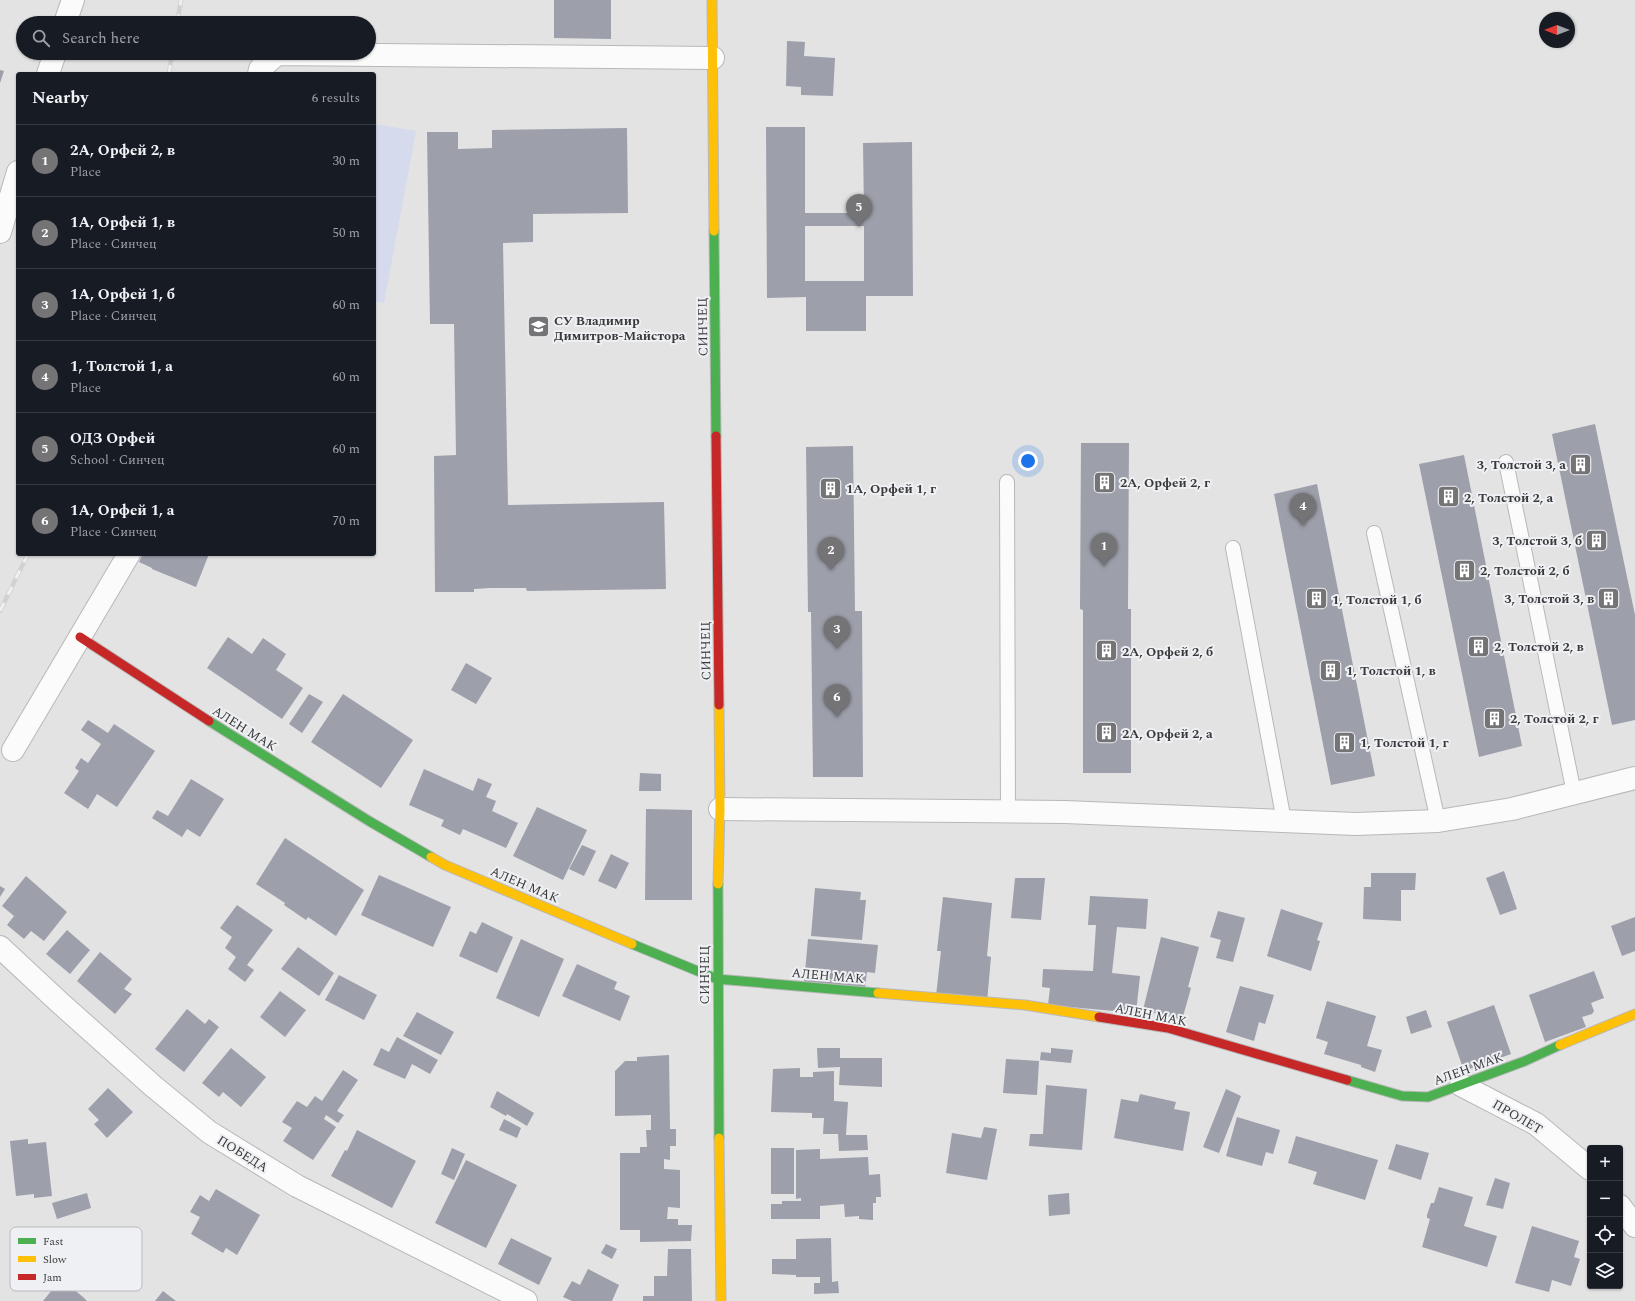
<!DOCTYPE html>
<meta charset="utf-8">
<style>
body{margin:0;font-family:Spectral,serif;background:#242831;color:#f1f3f6}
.controls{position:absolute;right:12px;bottom:12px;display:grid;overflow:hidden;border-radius:4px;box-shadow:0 1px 3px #0004}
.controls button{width:36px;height:36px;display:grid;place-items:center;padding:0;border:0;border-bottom:1px solid #363941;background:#171b24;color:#f1f3f6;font:20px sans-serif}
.compass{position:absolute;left:1539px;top:12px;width:36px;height:36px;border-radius:50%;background:#171b24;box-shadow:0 1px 3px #0004;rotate:270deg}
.you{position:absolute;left:1028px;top:461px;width:14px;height:14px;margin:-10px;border:3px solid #fff;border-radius:50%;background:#1a73e8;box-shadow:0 0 0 6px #1a73e833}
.badge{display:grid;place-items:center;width:26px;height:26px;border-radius:50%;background:#747476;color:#fff;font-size:13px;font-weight:700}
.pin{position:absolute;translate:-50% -33px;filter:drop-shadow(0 1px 2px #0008)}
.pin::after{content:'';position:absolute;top:21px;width:14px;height:12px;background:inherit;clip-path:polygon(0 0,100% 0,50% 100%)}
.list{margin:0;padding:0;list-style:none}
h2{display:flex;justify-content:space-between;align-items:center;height:52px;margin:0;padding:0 16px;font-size:17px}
h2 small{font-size:13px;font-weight:400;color:#9ea1a6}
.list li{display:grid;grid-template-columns:26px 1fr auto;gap:12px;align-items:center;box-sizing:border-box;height:72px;padding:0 16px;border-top:1px solid #363941}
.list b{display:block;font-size:15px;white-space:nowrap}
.list p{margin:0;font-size:13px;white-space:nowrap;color:#9ea1a6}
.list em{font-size:13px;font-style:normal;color:#9ea1a6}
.icon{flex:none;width:22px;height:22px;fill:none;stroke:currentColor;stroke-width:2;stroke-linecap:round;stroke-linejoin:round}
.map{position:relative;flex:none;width:1635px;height:1301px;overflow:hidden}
.search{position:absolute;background:#171b24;box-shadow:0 1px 3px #0004;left:16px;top:16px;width:360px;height:44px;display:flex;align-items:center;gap:10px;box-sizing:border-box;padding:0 14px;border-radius:22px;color:#9ea1a6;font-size:15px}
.panel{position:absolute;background:#171b24;box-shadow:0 1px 3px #0004;left:16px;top:72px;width:360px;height:484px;border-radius:4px}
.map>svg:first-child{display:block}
.green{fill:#d5daed}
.building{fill:#9d9faa;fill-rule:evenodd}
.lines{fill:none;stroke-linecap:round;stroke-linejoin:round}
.lane-casing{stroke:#b8b8b9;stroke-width:16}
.street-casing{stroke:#b8b8b9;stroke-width:24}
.fast-casing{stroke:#b8b8b9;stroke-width:11}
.slow-casing{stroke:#b8b8b9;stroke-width:11}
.jam-casing{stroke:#b8b8b9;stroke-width:11}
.lane{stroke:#fbfbfb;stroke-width:14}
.street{stroke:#fbfbfb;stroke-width:22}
.fast{stroke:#4caf50;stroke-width:9}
.slow{stroke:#ffc107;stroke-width:9}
.jam{stroke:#c62828;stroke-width:9}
.rail-casing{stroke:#d1d1d2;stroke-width:4.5}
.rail{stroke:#eff0f3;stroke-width:3;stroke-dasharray:9;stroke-linecap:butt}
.labels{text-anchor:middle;stroke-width:4;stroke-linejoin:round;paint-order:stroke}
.poi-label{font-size:13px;font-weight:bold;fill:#39393b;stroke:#eff0f3;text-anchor:start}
.street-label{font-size:13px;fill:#39393b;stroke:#eff0f3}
.key{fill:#eff0f3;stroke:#b8b9bc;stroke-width:1}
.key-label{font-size:11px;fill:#39393b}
</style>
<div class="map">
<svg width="1635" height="1301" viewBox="0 0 1635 1301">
<rect width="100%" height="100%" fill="#e3e3e4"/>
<path class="green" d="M374 124 416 131 384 303 374 301Z"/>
<path class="building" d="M554 0H611V39L554 38Z
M787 41 805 42 804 56 835 58 833 96 801 95V87L786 86Z
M0 70 4 71 0 83Z
M766 127H805V213H864L863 143 912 142 913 296H866V331H806V297L767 298ZM805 226H864V281H805Z
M627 128 628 213 533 214V242L503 243 508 505 664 502 666 589 527 591 526 588H490L474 589V592H435L434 456 456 455 454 324H430L427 132H458V149L492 148V130Z
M1595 424 1635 615V720L1612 725 1552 434Z
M1081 443H1129L1128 609H1131V773H1083V610L1080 609Z
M853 446 855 611H862L863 777H813L811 612H808L806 447Z
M1464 455 1522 746 1479 757 1419 464Z
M1317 484 1375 776 1331 785 1274 494Z
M143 554H209L196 587 152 569V568L139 562Z
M228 637 252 654 263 638 286 654 276 670 303 688 282 719 207 668Z
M466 663 492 678 476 704 451 690Z
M309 694 323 702 302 733 289 724Z
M343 694 413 740 381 788 311 742Z
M88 720 108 733 114 724 155 751 117 807 97 794 88 809 64 793 79 771 75 768 81 758 88 763 101 744 81 730Z
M424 769 473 791 478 778 492 784 486 797 496 801 492 811 518 823 506 848 463 829 460 835 441 826 444 820 409 805Z
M640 773 661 774V791H639Z
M191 779 224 799 200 837 187 829 182 837 152 818 157 810 168 816Z
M537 807 587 830 563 880 513 856Z
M646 809 692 810V900H645Z
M285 838 364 890 336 936 308 917 306 920 284 905 285 903 256 884Z
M582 845 596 851 584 876 569 869Z
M611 854 629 863 616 889 598 881Z
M1504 871 1517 909 1500 915 1486 878Z
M1371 873H1416L1415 890H1401V921L1363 919 1364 887H1371Z
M379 875 451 907 433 947 361 915Z
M26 876 67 912 44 941 31 931 24 939 7 925 14 916 2 906Z
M1015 878H1045L1041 920 1011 918Z
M0 886 5 889 0 897Z
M815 888 861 892 860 900H866L862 940 811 936Z
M1090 896 1148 899 1146 929 1117 927 1112 973 1140 976 1136 1013 1048 1005 1050 988 1042 987 1043 969 1093 971 1096 925H1088Z
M943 897 992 903 987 956 991 957 987 1002 936 996 941 951H937Z
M237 905 273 930 247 965 254 970 245 982 228 969 236 957 225 948 232 937 220 928Z
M1281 909 1323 923 1317 940 1320 941 1311 971 1267 956Z
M1218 911 1245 918 1233 962 1216 958 1221 940 1210 937Z
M1635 917V951L1622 956 1611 926Z
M482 922 513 937 497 973 459 956 470 931 476 934Z
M67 930 90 950 70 974 46 954Z
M1161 937 1199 947 1188 987 1191 988 1182 1020 1143 1010Z
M521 939 564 959 539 1017 496 998Z
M808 939 878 945 875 973 867 972 865 987 804 983Z
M298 947 334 973 319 996 281 969Z
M100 952 132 979 124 989 132 994 115 1014 77 981Z
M577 964 617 982 614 989 630 996 620 1021 562 996Z
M1594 971 1604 998 1591 1003 1594 1011 1592 1014 1582 1017 1586 1027 1545 1042 1529 995Z
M339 975 377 995 364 1020 325 1000Z
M1240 986 1274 995 1265 1024 1259 1022 1254 1041 1226 1032Z
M280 991 306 1010 285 1037 260 1017Z
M1327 1001 1376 1016 1367 1046 1382 1050 1375 1072 1361 1067V1065L1324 1054 1328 1042 1316 1038Z
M1494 1005 1511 1054 1464 1071 1447 1022Z
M187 1009 205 1024 209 1019 219 1027 184 1072 155 1049Z
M1426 1010 1432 1027 1411 1034 1406 1017Z
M417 1012 454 1032 441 1055 403 1036Z
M397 1037 438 1060 430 1074 412 1064 405 1079 373 1065 381 1048 389 1052Z
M231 1048 266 1077 241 1107 223 1092 219 1097 202 1083Z
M817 1048H840V1058H882V1087L839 1085 840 1067 818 1068Z
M1051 1048 1073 1050 1071 1063 1040 1060 1041 1052 1051 1053Z
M669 1055 670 1129H676V1146H670V1160L664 1159V1169L680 1170V1208L668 1207 667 1219H678V1225H692L691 1241 640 1242V1230H620V1153H640V1147H647L646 1130H651V1115L615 1116V1071L625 1061H637V1057Z
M1006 1059 1039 1061 1037 1095 1003 1093Z
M800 1068V1077H813V1072L834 1071V1101L848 1102 846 1135H867L868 1150 839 1151 838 1134H823L824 1118H812V1113L771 1112 773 1069Z
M343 1070 358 1080 337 1111 344 1115 338 1123 326 1115 324 1119 336 1127 313 1160 283 1141 292 1128 282 1122 297 1101 307 1107 315 1096 322 1101Z
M1046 1085 1087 1089 1082 1150 1029 1146 1030 1134H1043Z
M108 1088 133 1112 107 1138 94 1124 99 1120 88 1109Z
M1226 1089 1241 1096 1219 1153 1203 1147Z
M497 1091 534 1113 527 1126 507 1114 506 1116 490 1107Z
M1140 1094 1176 1102 1174 1109 1190 1112 1183 1151 1114 1138 1121 1099 1138 1102Z
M1237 1117 1280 1130 1273 1154 1266 1152 1262 1166 1226 1156Z
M504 1119 521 1128 517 1138 499 1130Z
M984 1127 997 1129 987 1180 946 1173 952 1133 981 1138Z
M357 1130 416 1161 392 1208 331 1176 345 1150 347 1151Z
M1296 1136 1378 1160 1365 1200 1313 1184 1317 1172 1288 1163Z
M28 1139V1144L46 1142 52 1196 34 1198V1194L16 1196 10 1141Z
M1396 1144 1429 1153 1421 1180 1388 1169Z
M452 1148 465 1154 454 1180 441 1174Z
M771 1148H794V1194H771Z
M820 1149V1159L868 1157 869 1175 880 1174 881 1197H876V1203H873V1220L859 1219V1216L845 1217 844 1204 820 1206V1219H771V1204H782V1201H801V1198L796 1199V1150Z
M466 1160 517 1185 486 1248 435 1223Z
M1495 1178 1510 1183 1503 1209 1486 1205Z
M1439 1187 1473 1197 1464 1226 1497 1236 1487 1267 1422 1247 1430 1219 1427 1218V1215L1431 1203H1434Z
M216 1189 260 1215 237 1255 226 1248 223 1253 191 1234 200 1217 190 1212 200 1195 209 1201Z
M87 1193 91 1208 57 1219 52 1203Z
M1069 1193 1070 1214 1049 1216 1048 1195Z
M1532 1226 1579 1241 1574 1257 1580 1259 1571 1286 1552 1280 1549 1292 1515 1283Z
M511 1238 552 1258 539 1285 498 1264Z
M831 1238 832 1282 838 1281 839 1293 814 1294V1283H820V1277H796V1275L772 1274V1259H796V1239Z
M606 1244 617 1249 612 1259 601 1253Z
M668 1249H691L692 1301H643V1296H654V1276H667Z
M588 1269 619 1285 612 1301H572L563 1297 572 1281 580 1285Z
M61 1279 83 1297 87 1301H43Z
M163 1291 176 1301H155Z"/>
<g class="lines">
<defs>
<path id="lane" d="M1506 462 1574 793
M1007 482 1008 812
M1374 533 1438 821
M1233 548 1284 821"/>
<path id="street" d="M65 23 73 0
M48 74 55 53
M259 74 260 69 277 54 713 58
M0 232 18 172
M13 750 129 554
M720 809 1065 812 1356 824 1438 821 1512 809 1635 778
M0 947 59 1002 153 1086 209 1132 297 1186 526 1301
M1461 1085 1536 1124 1590 1169
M1620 1206 1635 1226"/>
<path id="fast" d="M714 231 716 436
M209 721 369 821 431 857
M718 884 719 1138
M632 944 717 979 878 993
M1347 1080 1402 1096 1428 1097 1525 1061 1560 1045"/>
<path id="slow" d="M712 0 714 231
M431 857 445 865 632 944
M718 884 720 809 719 705
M878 993 1025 1005 1099 1017
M1560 1045 1635 1014
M719 1138 721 1301"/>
<path id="jam" d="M716 436 719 705
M80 637 209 721
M1099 1017 1168 1028 1347 1080"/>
</defs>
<use href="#lane" class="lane-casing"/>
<use href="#street" class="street-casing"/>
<use href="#fast" class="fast-casing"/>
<use href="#slow" class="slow-casing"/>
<use href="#jam" class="jam-casing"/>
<use href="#lane" class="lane"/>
<use href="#street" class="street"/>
<use href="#fast" class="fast"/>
<use href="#slow" class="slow"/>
<use href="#jam" class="jam"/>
<defs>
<path id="rail" d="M177 23 181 0
M169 74 172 53
M0 611 28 554"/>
</defs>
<use href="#rail" class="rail-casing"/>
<use href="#rail" class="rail"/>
</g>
<defs>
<symbol id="school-square" viewBox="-11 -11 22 22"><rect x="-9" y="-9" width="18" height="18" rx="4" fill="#747476" stroke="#eff0f3"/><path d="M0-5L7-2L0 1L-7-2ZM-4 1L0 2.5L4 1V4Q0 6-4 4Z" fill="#fff"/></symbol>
<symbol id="building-square" viewBox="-11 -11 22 22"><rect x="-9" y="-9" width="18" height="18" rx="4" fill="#747476" stroke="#eff0f3"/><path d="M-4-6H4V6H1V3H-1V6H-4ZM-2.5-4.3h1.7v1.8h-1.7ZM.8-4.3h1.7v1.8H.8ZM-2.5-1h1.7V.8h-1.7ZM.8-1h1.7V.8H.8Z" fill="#fff"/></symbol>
</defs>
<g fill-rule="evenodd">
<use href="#school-square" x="526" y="314" width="25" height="25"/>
<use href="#building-square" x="1568" y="452" width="25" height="25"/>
<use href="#building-square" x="1092" y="470" width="25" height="25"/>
<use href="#building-square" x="818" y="476" width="25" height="25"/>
<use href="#building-square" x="1436" y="484" width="25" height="25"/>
<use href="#building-square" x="1584" y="528" width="25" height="25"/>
<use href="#building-square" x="1452" y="558" width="25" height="25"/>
<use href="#building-square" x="1596" y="586" width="25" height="25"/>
<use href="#building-square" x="1304" y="586" width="25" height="25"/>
<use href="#building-square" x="1466" y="634" width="25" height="25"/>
<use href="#building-square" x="1094" y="638" width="25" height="25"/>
<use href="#building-square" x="1318" y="658" width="25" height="25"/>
<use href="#building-square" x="1482" y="706" width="25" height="25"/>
<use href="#building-square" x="1094" y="720" width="25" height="25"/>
<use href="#building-square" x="1332" y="730" width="25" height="25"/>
</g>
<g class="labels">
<g class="poi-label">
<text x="554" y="325">СУ Владимир<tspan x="554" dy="15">Димитров-Майстора</tspan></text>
<text x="1566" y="469" text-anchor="end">3, Толстой 3, а</text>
<text x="1120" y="487">2А, Орфей 2, г</text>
<text x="846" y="493">1А, Орфей 1, г</text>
<text x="1464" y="502">2, Толстой 2, а</text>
<text x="1582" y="545" text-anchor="end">3, Толстой 3, б</text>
<text x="1480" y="575">2, Толстой 2, б</text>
<text x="1594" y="603" text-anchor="end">3, Толстой 3, в</text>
<text x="1332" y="604">1, Толстой 1, б</text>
<text x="1494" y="651">2, Толстой 2, в</text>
<text x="1122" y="656">2А, Орфей 2, б</text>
<text x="1346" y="675">1, Толстой 1, в</text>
<text x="1510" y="723">2, Толстой 2, г</text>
<text x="1122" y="738">2А, Орфей 2, а</text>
<text x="1360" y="747">1, Толстой 1, г</text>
</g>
<g class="street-label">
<text transform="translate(702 327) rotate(-91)" y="5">СИНЧЕЦ</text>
<text transform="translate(705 651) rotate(-91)" y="5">СИНЧЕЦ</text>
<text transform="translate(245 728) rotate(32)" y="5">АЛЕН МАК</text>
<text transform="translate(525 884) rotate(23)" y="5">АЛЕН МАК</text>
<text transform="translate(704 975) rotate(-90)" y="5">СИНЧЕЦ</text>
<text transform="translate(828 975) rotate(5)" y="5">АЛЕН МАК</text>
<text transform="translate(1151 1014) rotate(11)" y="5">АЛЕН МАК</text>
<text transform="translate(1468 1068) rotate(-20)" y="5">АЛЕН МАК</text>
<text transform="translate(1518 1116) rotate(30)" y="5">ПРОЛЕТ</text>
<text transform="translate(243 1153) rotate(32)" y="5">ПОБЕДА</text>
</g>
</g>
<rect x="10" y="1227" width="132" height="64" rx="6" class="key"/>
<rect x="18" y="1238" width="18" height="6" fill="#4caf50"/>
<rect x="18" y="1256" width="18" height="6" fill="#ffc107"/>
<rect x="18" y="1274" width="18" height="6" fill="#c62828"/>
<g class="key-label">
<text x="43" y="1245">Fast</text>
<text x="43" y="1263">Slow</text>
<text x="43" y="1281">Jam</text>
</g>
</svg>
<div class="controls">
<button>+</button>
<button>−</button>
<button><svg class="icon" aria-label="locate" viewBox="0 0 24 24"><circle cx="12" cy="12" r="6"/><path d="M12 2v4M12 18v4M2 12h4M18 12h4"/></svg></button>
<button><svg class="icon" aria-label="layers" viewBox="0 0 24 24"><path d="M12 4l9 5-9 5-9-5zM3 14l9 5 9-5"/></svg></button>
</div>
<svg class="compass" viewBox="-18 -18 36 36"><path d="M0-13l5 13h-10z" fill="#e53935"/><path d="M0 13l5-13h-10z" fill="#9ea1a6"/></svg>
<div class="you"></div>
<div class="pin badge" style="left:1104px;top:566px">1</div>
<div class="pin badge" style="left:831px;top:570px">2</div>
<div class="pin badge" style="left:837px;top:649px">3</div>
<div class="pin badge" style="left:1303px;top:526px">4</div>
<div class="pin badge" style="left:859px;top:227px">5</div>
<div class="pin badge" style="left:837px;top:717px">6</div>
<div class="search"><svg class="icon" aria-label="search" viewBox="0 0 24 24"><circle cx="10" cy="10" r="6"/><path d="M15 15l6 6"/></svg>Search here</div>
<section class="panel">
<h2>Nearby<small>6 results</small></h2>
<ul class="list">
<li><span class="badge">1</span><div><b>2А, Орфей 2, в</b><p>Place</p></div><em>30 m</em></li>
<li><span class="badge">2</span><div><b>1А, Орфей 1, в</b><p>Place · Синчец</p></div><em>50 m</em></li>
<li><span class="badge">3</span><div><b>1А, Орфей 1, б</b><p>Place · Синчец</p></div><em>60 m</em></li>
<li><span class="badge">4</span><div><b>1, Толстой 1, а</b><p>Place</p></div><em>60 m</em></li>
<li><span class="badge">5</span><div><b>ОДЗ Орфей</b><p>School · Синчец</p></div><em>60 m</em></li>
<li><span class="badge">6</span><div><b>1А, Орфей 1, а</b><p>Place · Синчец</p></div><em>70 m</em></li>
</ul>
</section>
</div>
